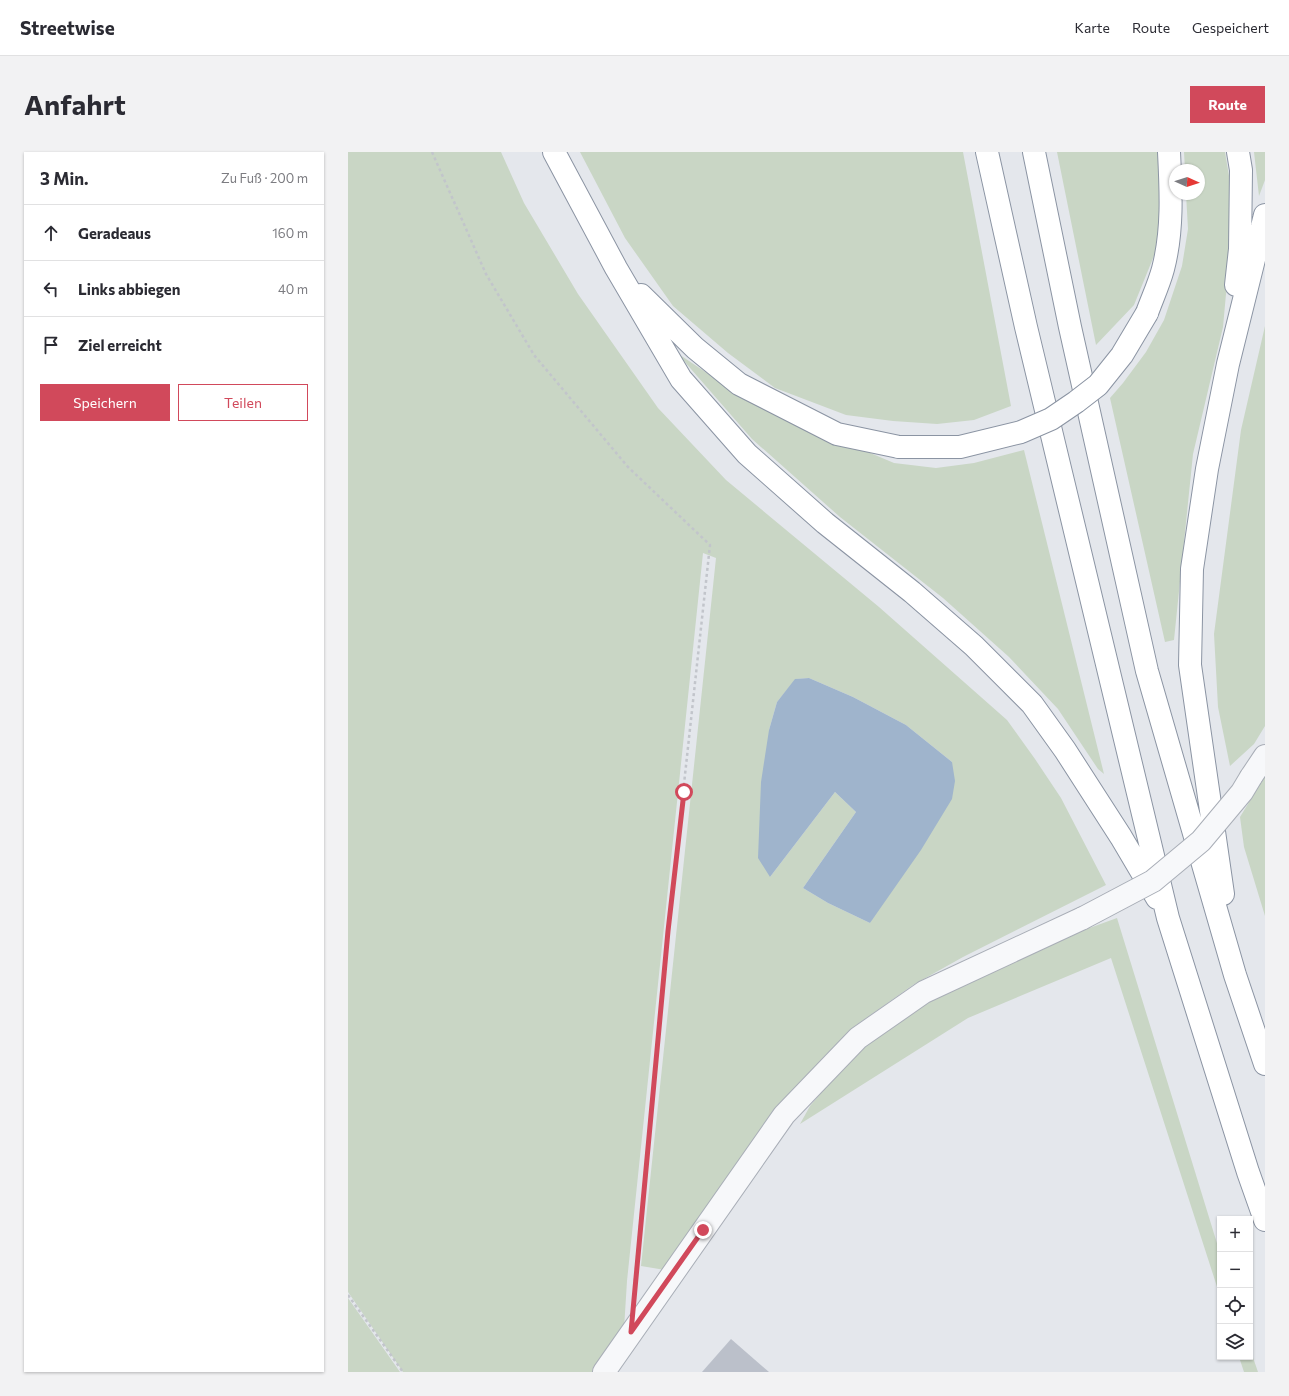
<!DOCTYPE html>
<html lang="de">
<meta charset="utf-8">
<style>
body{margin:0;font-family:Commissioner,sans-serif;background:#f2f2f3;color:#2b2b33}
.controls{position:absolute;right:12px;bottom:12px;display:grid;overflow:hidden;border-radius:0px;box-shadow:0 1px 3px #0004}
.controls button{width:36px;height:36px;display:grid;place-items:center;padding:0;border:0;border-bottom:1px solid #e1e1e2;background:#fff;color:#2b2b33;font:20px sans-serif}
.compass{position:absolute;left:821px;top:12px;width:36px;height:36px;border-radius:50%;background:#fff;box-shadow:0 1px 3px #0004;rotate:93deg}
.stop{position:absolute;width:12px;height:12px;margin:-9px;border:3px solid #d1495b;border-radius:50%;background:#fff}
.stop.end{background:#d1495b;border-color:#fff;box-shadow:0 1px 4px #0008}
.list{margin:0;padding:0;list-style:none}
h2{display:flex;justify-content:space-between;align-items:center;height:52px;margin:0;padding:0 16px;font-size:17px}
h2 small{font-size:13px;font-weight:400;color:#7c7c81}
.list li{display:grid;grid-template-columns:26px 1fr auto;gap:12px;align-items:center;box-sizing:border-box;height:56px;padding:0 16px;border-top:1px solid #e1e1e2}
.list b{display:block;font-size:15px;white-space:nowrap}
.list em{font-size:13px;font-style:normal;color:#7c7c81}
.actions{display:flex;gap:8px;padding:12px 16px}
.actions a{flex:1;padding:9px 0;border:1px solid #d1495b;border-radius:0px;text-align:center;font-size:14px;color:#d1495b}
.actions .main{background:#d1495b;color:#fff}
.icon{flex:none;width:22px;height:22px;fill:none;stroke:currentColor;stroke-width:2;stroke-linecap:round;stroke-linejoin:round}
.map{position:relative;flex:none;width:917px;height:1220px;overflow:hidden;border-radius:0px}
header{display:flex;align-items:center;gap:24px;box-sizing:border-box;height:56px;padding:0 20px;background:#fff;border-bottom:1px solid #e1e1e2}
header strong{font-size:19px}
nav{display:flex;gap:22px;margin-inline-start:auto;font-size:14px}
.intro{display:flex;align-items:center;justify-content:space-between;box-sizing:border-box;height:96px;padding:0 24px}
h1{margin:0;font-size:28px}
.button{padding:10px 18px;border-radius:0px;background:#d1495b;color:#fff;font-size:14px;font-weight:700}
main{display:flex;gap:24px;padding:0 24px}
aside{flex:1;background:#fff;border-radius:0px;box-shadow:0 1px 3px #0004}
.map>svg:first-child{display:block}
.green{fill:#c9d6c5;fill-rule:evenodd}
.water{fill:#9fb4cc}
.building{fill:#bbc0ca}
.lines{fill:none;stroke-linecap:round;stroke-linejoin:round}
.minor-casing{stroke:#a9aeb7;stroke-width:24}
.highway-casing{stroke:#8b94a3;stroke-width:24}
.path{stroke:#c2c5cb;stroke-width:2.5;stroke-dasharray:3 3;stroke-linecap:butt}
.minor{stroke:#f7f8fa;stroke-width:22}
.highway{stroke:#fff;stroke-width:22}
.minor-bridge-casing{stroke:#a9aeb7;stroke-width:24;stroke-linecap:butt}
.highway-bridge-casing{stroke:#8b94a3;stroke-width:24;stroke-linecap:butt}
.minor-bridge{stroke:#f7f8fa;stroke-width:22}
.highway-bridge{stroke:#fff;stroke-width:22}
.route{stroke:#d1495b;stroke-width:5}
</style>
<header>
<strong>Streetwise</strong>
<nav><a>Karte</a><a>Route</a><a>Gespeichert</a></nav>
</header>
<div class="intro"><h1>Anfahrt</h1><a class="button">Route</a></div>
<main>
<aside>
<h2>3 Min.<small>Zu Fuß · 200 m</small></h2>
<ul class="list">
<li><svg class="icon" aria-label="ahead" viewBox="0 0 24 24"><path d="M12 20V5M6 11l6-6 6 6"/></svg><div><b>Geradeaus</b></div><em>160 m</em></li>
<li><svg class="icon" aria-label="left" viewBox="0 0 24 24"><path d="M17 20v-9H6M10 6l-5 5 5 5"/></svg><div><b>Links abbiegen</b></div><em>40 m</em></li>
<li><svg class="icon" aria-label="arrive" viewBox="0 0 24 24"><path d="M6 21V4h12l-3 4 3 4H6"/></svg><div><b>Ziel erreicht</b></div></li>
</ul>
<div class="actions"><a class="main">Speichern</a><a>Teilen</a></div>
</aside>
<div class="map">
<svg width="917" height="1220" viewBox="0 0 917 1220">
<rect width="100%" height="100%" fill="#e4e7ec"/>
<path class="green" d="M0 0H153L176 51 230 142 310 256 378 328 531 455 659 568 687 607 713 646 758 733 615 805 565 833 507 874 426 960 317 1118 293 1114 368 406 355 401 279 1129 276 1177 247 1220H55L0 1140ZM461 526 505 545 558 573 604 610 522 771 480 751 455 736 508 660 487 640 422 725 421 578 429 550 448 527Z
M232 0H615L663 254 626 268 589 272 545 269 498 263 427 236 380 201 325 154 277 86Z
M709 0H812L815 35 810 94 786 153 748 193Z
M836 0H877L881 24 882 79 880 120 875 175 845 302 826 488 817 490 762 246 775 231 798 200 816 168 834 114 840 77 838 42H851V18H837Z
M906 0H917V28L911 44Z
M917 174V574L906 592 882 614 870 555 866 482 893 278Z
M329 201 404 251 546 311 588 316 626 311 676 298 756 622 750 617 710 557 661 505 595 446 492 365 404 287Z
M917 624V764L896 695 892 665Z
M769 766 872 1101V1144L763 806 620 866 452 972 462 954 498 911 538 876 621 827 692 794Z
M0 1146 52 1220H0Z
M902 1197 910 1220H896L891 1205H902Z"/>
<path class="water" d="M461 526 505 545 558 573 604 610 607 629 604 647 573 698 522 771 480 751 455 736 508 660 487 640 422 725 410 706 413 630 421 578 429 550 447 527Z"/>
<path class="building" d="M383 1187 421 1220H354Z"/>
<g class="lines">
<defs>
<path id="minor" d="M903 625 917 604
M256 1220 436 963 510 886 576 840 735 766"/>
<path id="highway" d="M206 0 268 116 333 227 399 302 477 371 564 440 626 494 684 552 717 598 773 685 809 746
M639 0 678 175 820 766 900 1020 917 1068
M686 0 722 175 799 519 887 823 917 912
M888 133 892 97 893 18 890 0
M293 143 347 196 391 232 489 282 551 295
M799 161C804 147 811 132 815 117 825 79 823 39 821 0
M875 742 842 513 844 417 859 317 880 212 917 63"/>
</defs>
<use href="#minor" class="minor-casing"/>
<use href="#highway" class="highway-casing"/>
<path class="path" d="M84 0 138 122 186 203 280 315 362 393 320 779 286 1137
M0 1143 55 1220"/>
<use href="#minor" class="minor"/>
<use href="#highway" class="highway"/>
<defs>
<path id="minor-bridge" d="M735 766 805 729 853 689 894 640 903 625"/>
<path id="highway-bridge" d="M551 295H612L673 280 703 267 728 250 750 233 774 203 799 161"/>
</defs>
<use href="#minor-bridge" class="minor-bridge-casing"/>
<use href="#highway-bridge" class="highway-bridge-casing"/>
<use href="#minor-bridge" class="minor-bridge"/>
<use href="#highway-bridge" class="highway-bridge"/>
</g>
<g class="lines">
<path class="route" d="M336 640 320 779 283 1180 355 1078"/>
</g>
</svg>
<div class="controls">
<button>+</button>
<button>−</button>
<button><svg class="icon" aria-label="locate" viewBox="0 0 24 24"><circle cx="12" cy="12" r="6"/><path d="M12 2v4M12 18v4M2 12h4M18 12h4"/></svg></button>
<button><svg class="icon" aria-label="layers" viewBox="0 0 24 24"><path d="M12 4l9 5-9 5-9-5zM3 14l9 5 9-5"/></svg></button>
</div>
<svg class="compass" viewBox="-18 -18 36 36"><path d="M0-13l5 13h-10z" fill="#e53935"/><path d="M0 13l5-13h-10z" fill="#7c7c81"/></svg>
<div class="stop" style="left:336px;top:640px"></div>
<div class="stop end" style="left:355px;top:1078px"></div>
</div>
</main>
